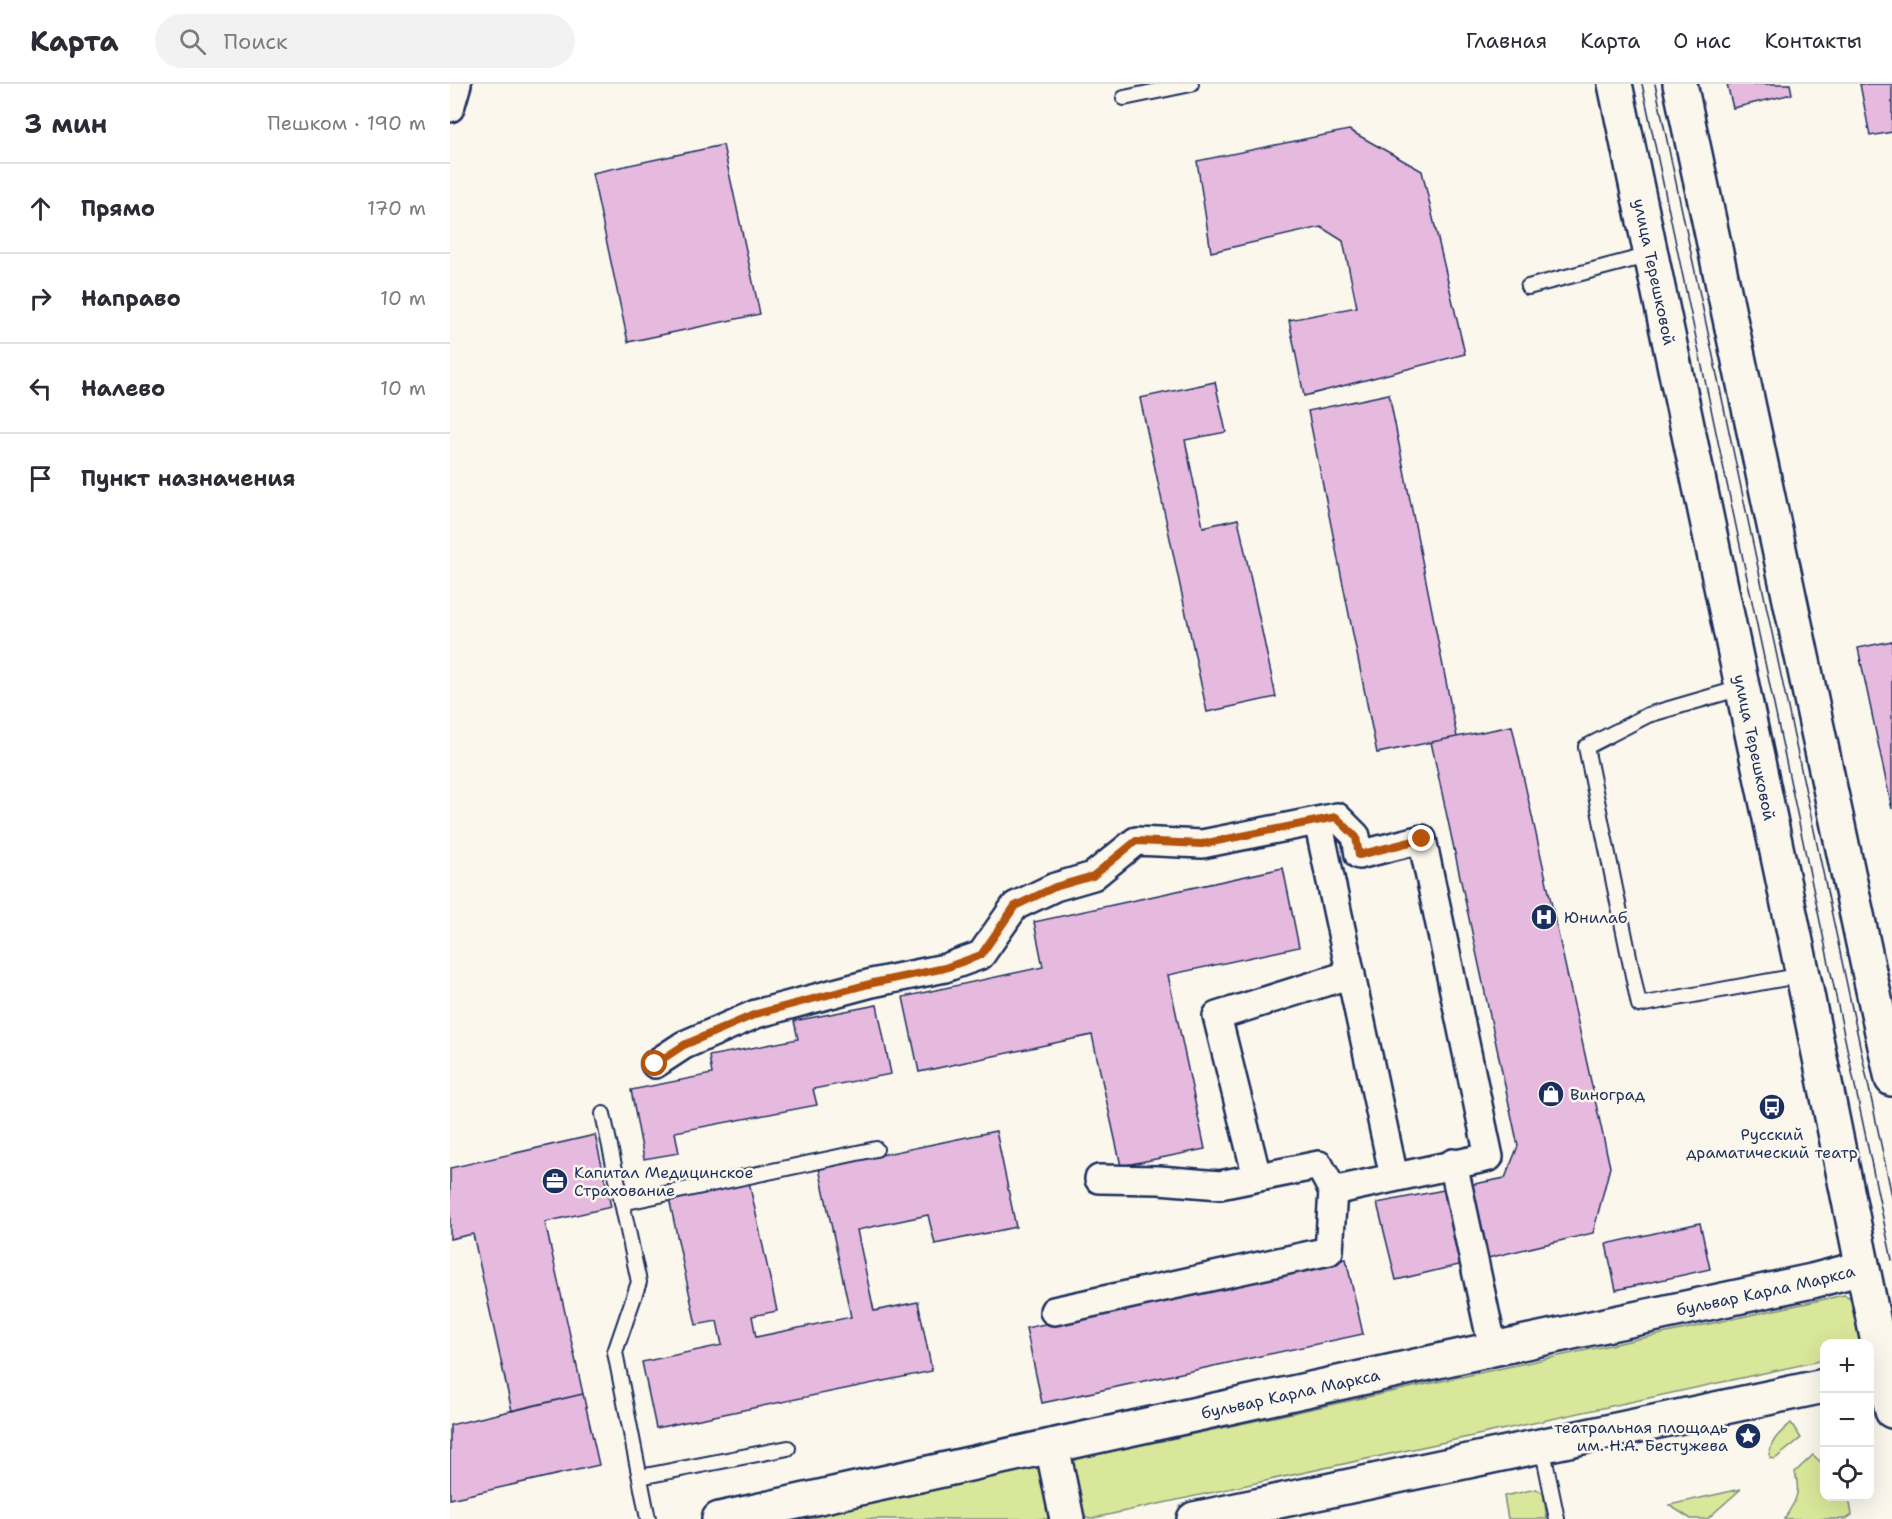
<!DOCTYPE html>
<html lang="ru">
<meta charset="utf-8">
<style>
body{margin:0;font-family:"Shantell Sans",sans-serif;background:#f2f2f3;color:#2b2b33}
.controls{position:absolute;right:18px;bottom:18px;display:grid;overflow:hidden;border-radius:12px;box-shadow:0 6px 24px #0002}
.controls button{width:54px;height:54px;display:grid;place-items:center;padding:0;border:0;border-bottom:2px solid #e1e1e2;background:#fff;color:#2b2b33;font:30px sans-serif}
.stop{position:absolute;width:18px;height:18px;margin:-14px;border:4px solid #b45309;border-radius:50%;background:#fff}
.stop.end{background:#b45309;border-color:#fff;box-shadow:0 2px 6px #0008}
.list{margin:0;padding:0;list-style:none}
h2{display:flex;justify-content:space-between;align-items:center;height:78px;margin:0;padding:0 24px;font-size:26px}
h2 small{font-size:20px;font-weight:400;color:#7c7c81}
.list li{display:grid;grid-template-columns:39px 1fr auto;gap:18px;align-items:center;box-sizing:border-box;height:90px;padding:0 24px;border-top:2px solid #e1e1e2}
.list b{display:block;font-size:22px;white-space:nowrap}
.list em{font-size:20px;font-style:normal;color:#7c7c81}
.icon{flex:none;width:33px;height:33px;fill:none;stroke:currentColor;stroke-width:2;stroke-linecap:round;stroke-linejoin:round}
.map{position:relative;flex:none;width:1442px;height:1435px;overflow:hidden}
header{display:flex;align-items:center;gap:36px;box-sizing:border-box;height:84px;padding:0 30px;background:#fff;border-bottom:2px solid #e1e1e2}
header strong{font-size:28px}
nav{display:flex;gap:33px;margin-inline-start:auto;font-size:21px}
.search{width:420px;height:54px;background:#f2f2f3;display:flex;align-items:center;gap:15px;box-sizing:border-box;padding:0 21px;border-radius:33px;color:#7c7c81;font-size:22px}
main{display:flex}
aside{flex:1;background:#fff}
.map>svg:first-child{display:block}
.green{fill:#d9e79a;stroke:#7a8b7c;stroke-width:1.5}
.building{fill:#e6badf;stroke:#1b2f5e;stroke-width:1.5}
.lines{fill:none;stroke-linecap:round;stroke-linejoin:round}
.service-casing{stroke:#1b2f5e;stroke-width:18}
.minor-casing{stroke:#1b2f5e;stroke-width:32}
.tertiary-casing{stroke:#1b2f5e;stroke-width:38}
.primary-casing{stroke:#1b2f5e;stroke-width:38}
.service{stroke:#fbf7ec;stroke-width:14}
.minor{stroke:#fbf7ec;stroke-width:27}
.tertiary{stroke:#fbf7ec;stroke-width:33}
.primary{stroke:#fbf7ec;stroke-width:33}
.tram{stroke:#1b2f5e;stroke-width:1.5}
.route{stroke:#b45309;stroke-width:8}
.labels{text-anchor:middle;stroke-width:5;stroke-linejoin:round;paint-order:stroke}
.street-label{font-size:16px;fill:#1b2f5e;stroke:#fbf7ec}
.poi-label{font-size:16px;fill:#1b2f5e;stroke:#fbf7ec;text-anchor:start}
</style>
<header>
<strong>Карта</strong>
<div class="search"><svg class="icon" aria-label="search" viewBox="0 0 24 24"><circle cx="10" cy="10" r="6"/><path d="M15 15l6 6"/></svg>Поиск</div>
<nav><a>Главная</a><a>Карта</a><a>О нас</a><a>Контакты</a></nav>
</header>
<main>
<aside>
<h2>3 мин<small>Пешком · 190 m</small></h2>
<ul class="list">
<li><svg class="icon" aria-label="ahead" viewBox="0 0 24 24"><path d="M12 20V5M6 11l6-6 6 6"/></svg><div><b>Прямо</b></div><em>170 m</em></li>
<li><svg class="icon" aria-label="right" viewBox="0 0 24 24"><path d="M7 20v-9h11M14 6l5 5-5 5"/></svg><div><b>Направо</b></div><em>10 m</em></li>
<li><svg class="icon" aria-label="left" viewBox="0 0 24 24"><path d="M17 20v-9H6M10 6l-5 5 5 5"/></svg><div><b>Налево</b></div><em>10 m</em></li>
<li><svg class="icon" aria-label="arrive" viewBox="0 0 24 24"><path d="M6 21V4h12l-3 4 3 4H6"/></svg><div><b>Пункт назначения</b></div></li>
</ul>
</aside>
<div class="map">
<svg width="1442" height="1435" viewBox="0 0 1442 1435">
<rect width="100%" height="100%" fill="#fbf7ec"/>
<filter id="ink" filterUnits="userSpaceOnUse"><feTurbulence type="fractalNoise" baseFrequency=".0167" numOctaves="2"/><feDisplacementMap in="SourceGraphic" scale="12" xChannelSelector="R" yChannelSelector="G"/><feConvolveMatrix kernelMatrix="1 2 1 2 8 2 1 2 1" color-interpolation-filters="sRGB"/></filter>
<g filter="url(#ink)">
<path class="green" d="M1394 1211 1404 1215 1415 1259 1374 1260V1276L639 1435 633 1432 622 1386 623 1380 627 1375Z
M1341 1339 1351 1354 1325 1375 1320 1374C1318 1358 1330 1349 1341 1339Z
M1363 1371 1374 1381V1412L1399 1413 1402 1431 1396 1435H1334C1346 1417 1351 1409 1345 1388Z
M582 1383 591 1385 602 1435H346Z
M1086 1405 1093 1409 1097 1435H1058L1054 1412Z
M1291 1405 1257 1435H1241L1219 1421Z"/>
<path class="building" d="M1277 0H1340L1342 10 1283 24Z
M1410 0H1442V48L1420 52Z
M899 46 972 87 1015 270 854 312 839 236 907 223 893 157 871 143 761 168 747 77Z
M273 61 310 230 178 258 142 89Z
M765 298 776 348 735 356 753 443 788 435 826 613 757 628 690 314Z
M939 310 1007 653 927 669 858 327Z
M1442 557V725L1408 564Z
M1062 642 1160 1083 1143 1149 946 1196 927 1119 1055 1094 1068 1062 981 658Z
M833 784 849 863 718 891 755 1065 671 1082 642 951 469 988 453 913 593 883 584 838Z
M427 921 441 990 363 1005 367 1021 225 1048 229 1069 194 1075 181 1006 262 990 259 972 348 955 344 937Z
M546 1047 566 1143 485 1160 478 1131 407 1146 424 1227 468 1218 482 1287 206 1344 192 1278 272 1261 267 1237 246 1241 219 1114 299 1098 327 1227 302 1232 306 1253 401 1233 369 1084Z
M145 1051 161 1123 95 1138 133 1310 62 1327 23 1150 0 1155V1084Z
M1250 1139 1260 1185 1166 1206 1156 1160Z
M896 1175 913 1250 592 1319 576 1244Z
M133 1310 149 1381 0 1415V1341Z"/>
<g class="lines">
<defs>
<path id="service" d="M674 14 741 0
M1078 203 1200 171
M1291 604 1198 631 1136 663 1189 921 1353 891
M153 1030 189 1198 165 1268 198 1435
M172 1119 426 1065
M1092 1362 1107 1435
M190 1393 338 1364"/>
<path id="minor" d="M0 24 7 0
M868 737 944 1093
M205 980 234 961 306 930 422 899 495 884 531 871 565 822 605 803 643 792 686 757 752 760 887 733 906 752 909 771 972 755 1039 1073 883 1107
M1003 1079 1043 1265
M807 1093 767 932 901 890
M604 1227 879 1167 883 1107 869 1081 770 1101 709 1096 649 1095"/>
<g id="tertiary">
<path d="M602 1362 617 1435"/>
<path id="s1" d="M269 1435 1043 1265 1362 1197 1412 1184"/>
<path d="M744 1435 1374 1302"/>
</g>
<g id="primary">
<path id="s2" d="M1165 0 1353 891 1442 1327"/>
<path d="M1230 0 1442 995"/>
</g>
</defs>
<use href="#service" class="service-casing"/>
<use href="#minor" class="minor-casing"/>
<use href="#tertiary" class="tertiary-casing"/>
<use href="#primary" class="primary-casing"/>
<use href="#service" class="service"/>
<use href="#minor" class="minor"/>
<use href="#tertiary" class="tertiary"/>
<use href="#primary" class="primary"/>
<path class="tram" d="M1192 0 1442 1176
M1205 0 1442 1112"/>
</g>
</g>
<g class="lines" filter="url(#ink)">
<path class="route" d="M205 980 234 961 306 930 423 899 495 884 531 871 565 822 605 803 643 792 686 757 752 760 886 733 906 753 909 771 972 755"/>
</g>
<defs>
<symbol id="hospital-disc" viewBox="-11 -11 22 22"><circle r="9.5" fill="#1b2f5e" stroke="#fbf7ec"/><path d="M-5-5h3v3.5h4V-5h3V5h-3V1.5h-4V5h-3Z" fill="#fff"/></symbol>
<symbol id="shop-disc" viewBox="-11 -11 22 22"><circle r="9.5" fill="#1b2f5e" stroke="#fbf7ec"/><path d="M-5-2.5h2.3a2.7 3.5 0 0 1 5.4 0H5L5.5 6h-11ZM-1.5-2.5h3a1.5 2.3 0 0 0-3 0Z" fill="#fff"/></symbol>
<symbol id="bus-disc" viewBox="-11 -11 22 22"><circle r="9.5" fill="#1b2f5e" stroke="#fbf7ec"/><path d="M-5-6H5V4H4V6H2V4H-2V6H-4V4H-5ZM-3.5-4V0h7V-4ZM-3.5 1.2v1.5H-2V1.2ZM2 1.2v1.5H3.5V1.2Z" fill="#fff"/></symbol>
<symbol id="office-disc" viewBox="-11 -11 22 22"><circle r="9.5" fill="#1b2f5e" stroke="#fbf7ec"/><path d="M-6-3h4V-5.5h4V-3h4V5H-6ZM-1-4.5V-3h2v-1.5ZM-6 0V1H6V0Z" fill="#fff"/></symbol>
<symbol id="sight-disc" viewBox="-11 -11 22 22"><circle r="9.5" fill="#1b2f5e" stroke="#fbf7ec"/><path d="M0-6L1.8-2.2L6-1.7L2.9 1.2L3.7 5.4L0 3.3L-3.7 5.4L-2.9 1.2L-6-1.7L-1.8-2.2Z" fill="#fff"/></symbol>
</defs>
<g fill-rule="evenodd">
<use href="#hospital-disc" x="1079" y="818" width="30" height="30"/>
<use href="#shop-disc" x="1086" y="995" width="30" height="30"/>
<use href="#bus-disc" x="1307" y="1008" width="30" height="30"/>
<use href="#office-disc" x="90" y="1082" width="30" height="30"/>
<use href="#sight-disc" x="1283" y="1337" width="30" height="30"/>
</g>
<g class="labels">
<g class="street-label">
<text dy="6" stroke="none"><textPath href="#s2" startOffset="192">улица Терешковой</textPath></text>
<text dy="6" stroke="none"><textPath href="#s2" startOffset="678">улица Терешковой</textPath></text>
<text dy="6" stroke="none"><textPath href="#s1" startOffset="1071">бульвар Карла Маркса</textPath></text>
<text dy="6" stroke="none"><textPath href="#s1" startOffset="585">бульвар Карла Маркса</textPath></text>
</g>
<g class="poi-label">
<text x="1114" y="839">Юнилаб</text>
<text x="1120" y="1016">Виноград</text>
<text x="1322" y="1056" text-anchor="middle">Русский<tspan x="1322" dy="18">драматический театр</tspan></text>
<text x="124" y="1094">Капитал Медицинское<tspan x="124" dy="18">Страхование</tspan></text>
<text x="1278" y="1349" text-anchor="end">театральная площадь<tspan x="1278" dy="18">им. Н.А. Бестужева</tspan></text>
</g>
</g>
</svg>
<div class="controls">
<button>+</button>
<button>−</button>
<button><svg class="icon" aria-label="locate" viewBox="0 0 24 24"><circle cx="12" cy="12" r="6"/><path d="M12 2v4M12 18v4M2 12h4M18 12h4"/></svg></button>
</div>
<div class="stop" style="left:205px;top:980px"></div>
<div class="stop end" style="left:972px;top:755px"></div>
</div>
</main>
